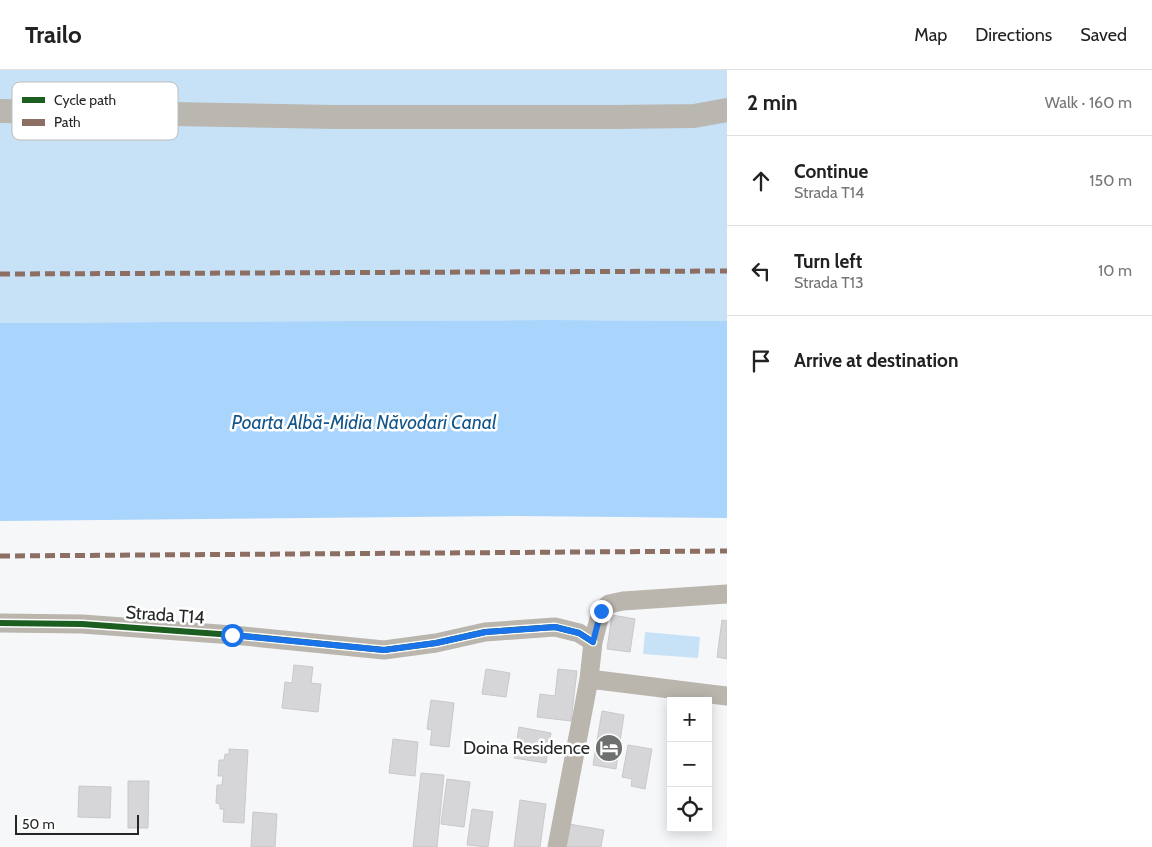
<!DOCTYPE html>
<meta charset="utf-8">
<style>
body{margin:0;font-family:Cabin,sans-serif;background:#f2f2f2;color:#222}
.controls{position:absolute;right:15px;bottom:15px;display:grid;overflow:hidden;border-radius:0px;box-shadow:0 2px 12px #0003}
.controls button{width:45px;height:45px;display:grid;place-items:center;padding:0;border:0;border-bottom:1px solid #e0e0e0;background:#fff;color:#222;font:25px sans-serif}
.scale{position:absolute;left:15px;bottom:12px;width:124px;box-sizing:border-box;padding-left:5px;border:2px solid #252727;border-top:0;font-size:14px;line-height:18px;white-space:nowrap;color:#252727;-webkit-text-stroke:4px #fff;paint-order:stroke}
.stop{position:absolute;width:15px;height:15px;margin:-11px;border:4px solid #1a73e8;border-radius:50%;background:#fff}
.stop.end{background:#1a73e8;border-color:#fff;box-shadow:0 1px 5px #0008}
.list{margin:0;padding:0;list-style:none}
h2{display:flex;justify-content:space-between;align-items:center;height:65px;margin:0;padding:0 20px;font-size:21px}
h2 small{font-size:16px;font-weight:400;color:#767676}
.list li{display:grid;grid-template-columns:32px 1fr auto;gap:15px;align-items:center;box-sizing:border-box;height:90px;padding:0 20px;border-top:1px solid #e0e0e0}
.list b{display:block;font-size:19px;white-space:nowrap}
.list p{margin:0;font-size:16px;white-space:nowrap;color:#767676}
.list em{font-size:16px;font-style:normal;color:#767676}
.icon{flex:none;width:28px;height:28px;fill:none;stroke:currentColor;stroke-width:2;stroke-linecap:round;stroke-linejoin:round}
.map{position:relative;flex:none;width:727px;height:777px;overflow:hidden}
header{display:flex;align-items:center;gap:30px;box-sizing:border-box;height:70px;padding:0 25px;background:#fff;border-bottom:1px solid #e0e0e0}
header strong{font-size:24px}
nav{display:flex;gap:28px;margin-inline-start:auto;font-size:18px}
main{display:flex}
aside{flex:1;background:#fff}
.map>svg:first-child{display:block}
.green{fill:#c7e2f7}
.water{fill:#a9d4fc}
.building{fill:#d6d5d7;stroke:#c9c9ca}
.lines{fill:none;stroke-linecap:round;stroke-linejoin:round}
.minor{stroke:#bab6ae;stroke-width:19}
.major{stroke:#bab7b1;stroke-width:24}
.quiet{stroke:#8d6e63;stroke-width:5;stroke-dasharray:10 5;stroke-linecap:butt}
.cycleway-casing{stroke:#fff;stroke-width:9}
.cycleway{stroke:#1b5e20;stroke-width:6}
.route{stroke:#1a73e8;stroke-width:6}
.labels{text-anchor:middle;stroke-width:5;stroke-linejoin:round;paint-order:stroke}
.street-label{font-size:18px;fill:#252727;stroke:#fff}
.poi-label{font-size:18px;fill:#252727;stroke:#fff;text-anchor:end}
.water-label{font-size:19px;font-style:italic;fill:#13568a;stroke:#fff}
.key{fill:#fff;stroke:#bebebe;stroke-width:1}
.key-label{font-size:14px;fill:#252727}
</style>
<header>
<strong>Trailo</strong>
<nav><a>Map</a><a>Directions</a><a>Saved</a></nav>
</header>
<main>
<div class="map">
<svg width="727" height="777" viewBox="0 0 727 777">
<rect width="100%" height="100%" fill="#f6f7f9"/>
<path class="green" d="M0 0H727V251L548 250 0 253Z
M645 562 700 567 698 588 643 584Z"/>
<path class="water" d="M548 250 727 251V448L517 446 0 451V253Z"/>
<path class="building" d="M612 545 635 549 630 582 607 579Z
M722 550 727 551V589L717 587Z
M294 595 313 597 311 613 321 614 318 642 282 638 285 612 292 613Z
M486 599 510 603 506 627 482 624Z
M558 599 577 601 571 651 537 647 540 624 555 626Z
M431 630 454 633 449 677 430 675 432 660 427 659Z
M602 641 624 645 616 699 593 695Z
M519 657 551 663 546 693 514 688Z
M393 669 418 672 415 706 389 703Z
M628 675 652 679 645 719 631 716 632 709 622 707Z
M229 679 248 680 244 753 223 752 224 739H220V734L216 733 217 715H222L223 706H218L219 690H224L225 684H229Z
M421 703 444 705 437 777H413Z
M447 709 470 712 464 757 441 754Z
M128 711H149L148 758H128Z
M79 716 111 717 110 748 78 747Z
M520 730 546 734 540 777H514Z
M472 739 493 742 488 777 467 775Z
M253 742 277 744 275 777H251Z
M569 754 604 760 601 777H565Z"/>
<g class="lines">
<path class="minor" d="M0 553 82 554 233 565 384 580 436 573 485 562 555 557 579 563 593 572
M589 609 727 626
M557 777 589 609 593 572 601 541 609 534 623 531 727 524"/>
<path class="major" d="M0 41 334 47H615L694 46 727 40"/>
<path class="quiet" d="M0 204 727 201
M0 486 727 481"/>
<defs>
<path id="cycleway" d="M0 553 82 554 233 565 384 580 436 573 485 562 555 557 579 563 593 572"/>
</defs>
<use href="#cycleway" class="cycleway-casing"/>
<use href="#cycleway" class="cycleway"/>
</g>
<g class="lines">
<path class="route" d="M232 565 384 580 436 573 486 562 555 557 579 563 593 572 601 541"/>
</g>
<defs>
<symbol id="hotel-disc" viewBox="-11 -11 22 22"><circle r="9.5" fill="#6e7070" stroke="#fff"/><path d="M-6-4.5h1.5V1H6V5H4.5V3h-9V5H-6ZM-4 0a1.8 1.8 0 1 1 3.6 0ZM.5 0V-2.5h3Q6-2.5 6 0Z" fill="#fff"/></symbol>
</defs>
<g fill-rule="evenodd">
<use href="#hotel-disc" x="593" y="662" width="32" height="32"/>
</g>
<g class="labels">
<g class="street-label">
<text transform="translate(165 545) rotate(4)" y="6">Strada T14</text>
</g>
<g class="poi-label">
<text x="590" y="684">Doina Residence</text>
</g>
<g class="water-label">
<text x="364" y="359">Poarta Albă-Midia Năvodari Canal</text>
</g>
</g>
<rect x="12" y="12" width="166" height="58" rx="8" class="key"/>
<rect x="22" y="27" width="23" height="6" fill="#1b5e20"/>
<rect x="22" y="49" width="23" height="7" fill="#8d6e63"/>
<g class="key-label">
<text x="54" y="35">Cycle path</text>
<text x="54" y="57">Path</text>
</g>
</svg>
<div class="controls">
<button>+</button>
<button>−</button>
<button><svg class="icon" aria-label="locate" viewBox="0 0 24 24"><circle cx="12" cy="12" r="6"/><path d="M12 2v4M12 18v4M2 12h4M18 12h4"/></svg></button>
</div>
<div class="scale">50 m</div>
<div class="stop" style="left:232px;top:565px"></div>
<div class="stop end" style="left:601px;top:541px"></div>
</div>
<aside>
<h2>2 min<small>Walk · 160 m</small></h2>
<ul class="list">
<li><svg class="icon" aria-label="ahead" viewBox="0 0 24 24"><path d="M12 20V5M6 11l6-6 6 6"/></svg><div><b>Continue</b><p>Strada T14</p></div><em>150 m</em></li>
<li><svg class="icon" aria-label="left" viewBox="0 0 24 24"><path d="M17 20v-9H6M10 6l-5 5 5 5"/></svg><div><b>Turn left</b><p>Strada T13</p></div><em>10 m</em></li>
<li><svg class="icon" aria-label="arrive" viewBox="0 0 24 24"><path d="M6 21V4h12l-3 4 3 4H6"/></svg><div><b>Arrive at destination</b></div></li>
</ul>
</aside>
</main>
